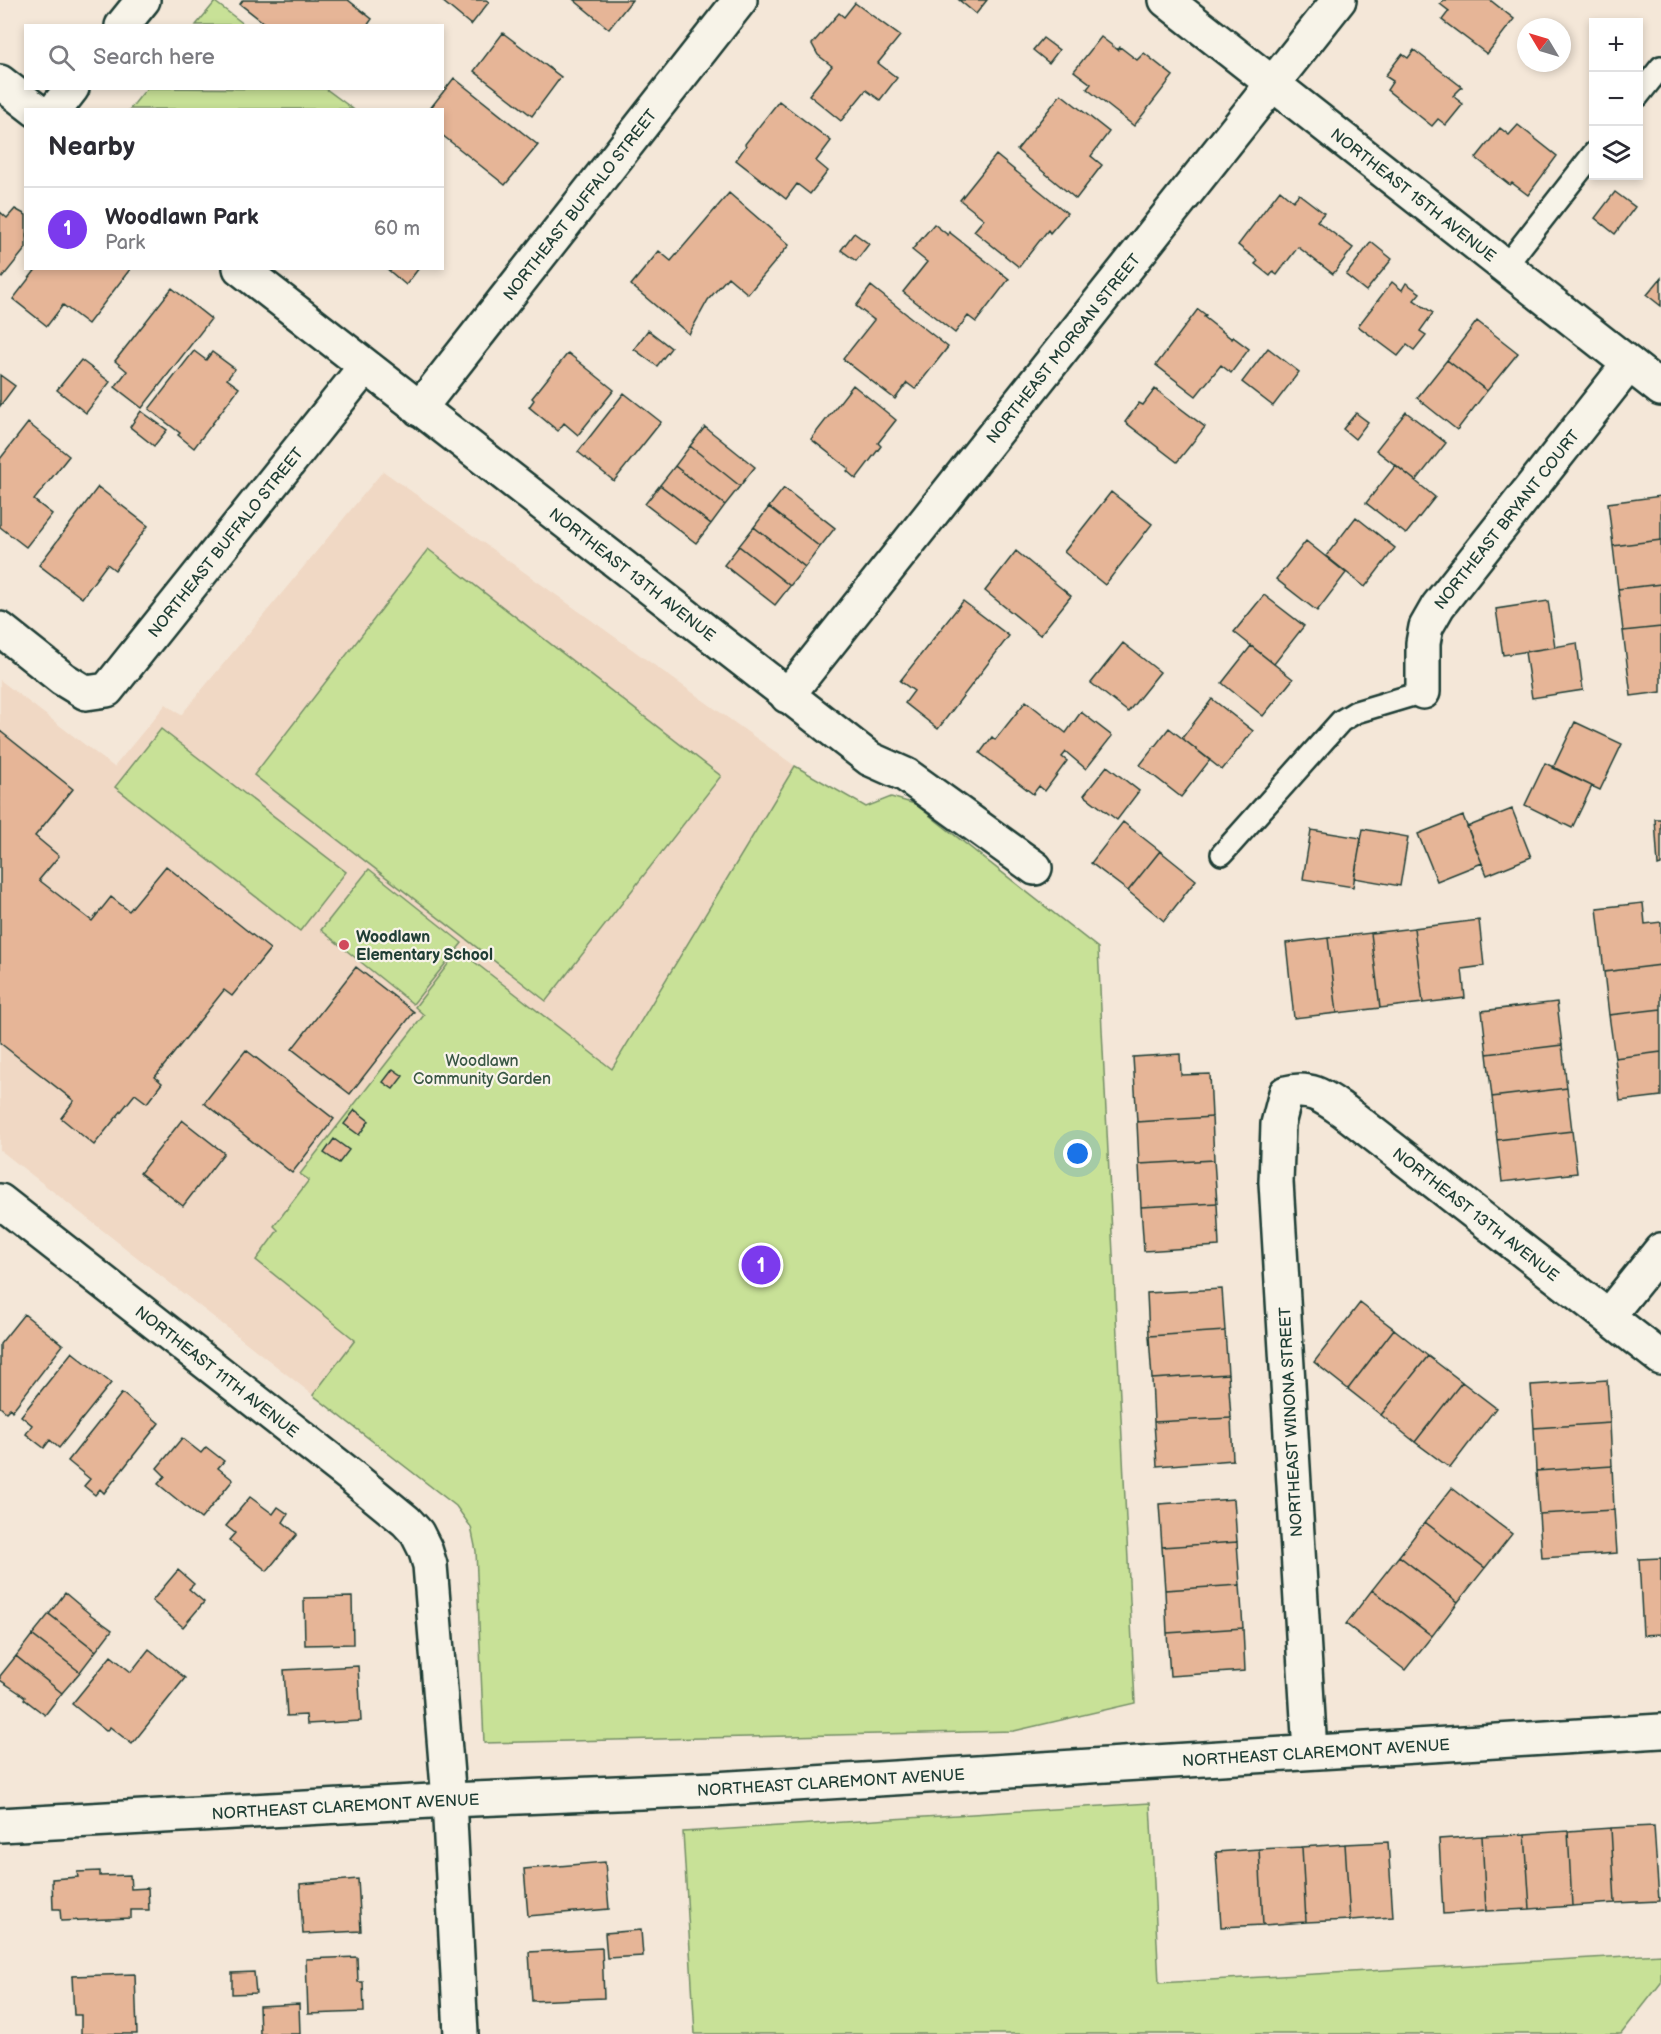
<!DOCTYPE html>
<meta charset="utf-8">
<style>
body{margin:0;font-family:"Balsamiq Sans",sans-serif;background:#f2f2f3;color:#2b2b33}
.controls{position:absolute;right:18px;top:18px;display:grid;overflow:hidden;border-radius:0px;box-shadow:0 3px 9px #0003}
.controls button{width:54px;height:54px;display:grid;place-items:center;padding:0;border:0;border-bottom:2px solid #e1e1e2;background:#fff;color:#2b2b33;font:30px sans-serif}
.compass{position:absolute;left:1517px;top:18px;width:54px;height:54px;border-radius:50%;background:#fff;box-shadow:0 3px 9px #0003;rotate:308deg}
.you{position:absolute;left:1078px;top:1154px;width:21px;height:21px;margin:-15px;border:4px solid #fff;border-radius:50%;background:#1a73e8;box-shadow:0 0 0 9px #1a73e833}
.badge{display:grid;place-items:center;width:39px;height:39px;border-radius:50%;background:#7c3aed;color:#fff;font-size:20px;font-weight:700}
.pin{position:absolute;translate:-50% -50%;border:3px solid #fff;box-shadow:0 2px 6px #0006}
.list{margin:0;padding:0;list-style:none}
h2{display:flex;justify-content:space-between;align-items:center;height:78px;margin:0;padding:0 24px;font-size:26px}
h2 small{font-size:20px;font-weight:400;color:#7c7c81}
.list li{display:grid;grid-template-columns:39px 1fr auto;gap:18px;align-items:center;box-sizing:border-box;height:84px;padding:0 24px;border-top:2px solid #e1e1e2}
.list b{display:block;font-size:22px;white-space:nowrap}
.list p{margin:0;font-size:20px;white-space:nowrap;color:#7c7c81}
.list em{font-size:20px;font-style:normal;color:#7c7c81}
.icon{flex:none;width:33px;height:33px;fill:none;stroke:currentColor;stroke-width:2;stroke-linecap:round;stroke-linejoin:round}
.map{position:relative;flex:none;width:1661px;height:2034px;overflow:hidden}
.search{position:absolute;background:#fff;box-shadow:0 3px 9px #0003;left:24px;top:24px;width:420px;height:66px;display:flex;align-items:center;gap:15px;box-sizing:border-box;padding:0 21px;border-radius:0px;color:#7c7c81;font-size:22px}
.panel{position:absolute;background:#fff;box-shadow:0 3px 9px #0003;left:24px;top:108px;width:420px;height:162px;border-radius:0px}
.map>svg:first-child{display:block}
.built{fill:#f0d8c4}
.green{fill:#c8e197;stroke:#748f66;stroke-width:1.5}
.building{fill:#e6b597;stroke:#1f3d34;stroke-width:1.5}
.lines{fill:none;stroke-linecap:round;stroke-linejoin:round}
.service-casing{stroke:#1f3d34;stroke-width:26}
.minor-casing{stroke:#1f3d34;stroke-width:38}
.service{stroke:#f7f3e8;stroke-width:21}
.minor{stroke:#f7f3e8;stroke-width:33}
.poi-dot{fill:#d1495b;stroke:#f7f3e8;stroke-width:2}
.labels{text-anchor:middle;stroke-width:4.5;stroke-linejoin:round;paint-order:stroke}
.street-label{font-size:16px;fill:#1f3d34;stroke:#f7f3e8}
.poi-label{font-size:16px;font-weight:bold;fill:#1f3d34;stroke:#f7f3e8;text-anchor:start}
.park-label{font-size:16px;fill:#385643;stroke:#f7f3e8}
</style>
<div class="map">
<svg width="1661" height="2034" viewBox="0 0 1661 2034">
<rect width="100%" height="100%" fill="#f4e7d8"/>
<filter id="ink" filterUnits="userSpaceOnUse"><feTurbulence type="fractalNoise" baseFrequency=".0167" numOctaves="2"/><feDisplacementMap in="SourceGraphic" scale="12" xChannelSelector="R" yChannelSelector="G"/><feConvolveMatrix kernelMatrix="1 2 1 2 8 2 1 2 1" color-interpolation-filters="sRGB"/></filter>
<g filter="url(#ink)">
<path class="built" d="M383 471 795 766 612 1070 355 1340 313 1395 0 1150V680L114 767 166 704 181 715Z"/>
<path class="green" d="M215 2 245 25H196Z
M147 88 326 89 353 109H130Z
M428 549 721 776 546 1001 254 775Z
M161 729 346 872 300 931 115 787Z
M795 766 866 807 891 797 915 804 1098 948 1135 1703 1014 1731 484 1743 476 1551 471 1527 456 1506 313 1395 355 1340 256 1260 278 1230 274 1226 309 1180 300 1174 424 1015 415 1007 459 950 612 1069Z
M369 869 462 943 413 1004 321 930Z
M1150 1803 1159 1983 1661 1954V1983L1621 2034H695L683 1832Z"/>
<path class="building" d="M243 0H348L372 19 367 26H268L240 4Z
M441 0H486L489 2 471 25Z
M574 0H632L609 29Z
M959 0H987L976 14Z
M1444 0H1490L1514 19 1487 54 1442 20 1449 11 1440 4Z
M855 3 900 36 878 63 897 78 880 100 866 90 841 121 809 95 832 66 818 55 812 44 839 13 844 17Z
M503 33 561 77 532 116 474 71Z
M1101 37 1118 50 1120 47 1137 60 1144 53 1173 76 1134 126 1087 89 1091 84 1074 71Z
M1043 38 1059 50 1049 63 1033 50Z
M1414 50 1462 87 1453 96 1463 104 1446 125 1438 119 1432 126 1387 90 1393 81 1385 76 1402 54 1408 58Z
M454 78 538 145 505 185 442 135V110H429Z
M1061 94 1109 132 1091 156 1102 165 1076 199 1017 150Z
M779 101 831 141 816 161 828 171 810 194 797 184 786 199 736 160 746 146 745 144Z
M1518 125 1557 156 1528 195 1512 183 1510 185 1476 158 1500 128 1509 135Z
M996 155 1067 213 1050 233 1048 230 1019 267 974 231 984 219 960 200Z
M1280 190 1293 201 1299 194 1324 213 1317 221 1353 248 1333 274 1298 247 1277 275 1273 272 1270 276 1255 264 1258 261 1238 245Z
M1615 192 1635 207 1615 234 1595 218Z
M729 193 789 245 748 294 728 277 708 300 689 334 631 285 659 251 671 261Z
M15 209 26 215V248L2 278 0 276V212L7 218Z
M934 224 948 235 949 232 1009 279 976 322 968 316 955 333 903 292 927 262 912 250Z
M854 233 869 244 856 261 841 250Z
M1371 242 1392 259 1366 291 1346 275Z
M37 268H131L88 324 63 305 47 326 13 299Z
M386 268H419L406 285Z
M1661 278V306L1647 295Z
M1392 282 1402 290 1406 283 1420 293 1414 300 1433 313 1420 331 1426 335 1414 350 1407 345 1398 356 1358 326Z
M871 286 948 347 915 389 907 383 895 399 843 359 874 320 856 306Z
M172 288 211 319 142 408 115 387 127 371 115 361Z
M1198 309 1206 315 1204 317 1232 339 1233 337 1249 349 1231 373 1221 365 1196 396 1156 365Z
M1477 321 1518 353 1487 391 1447 360Z
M648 330 671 348 657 366 634 349Z
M1268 348 1299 372 1273 406 1242 382Z
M194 351 206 360 212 352 235 369 227 379 239 388 194 448 178 435 180 433 149 409Z
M568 353 614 390 578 435 564 423 558 431 529 407 534 400 532 398Z
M81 360 110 382 86 413 57 390Z
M1447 360 1487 391 1457 430 1417 398Z
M0 375 15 386 0 406Z
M853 385 896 420 878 443 881 446 856 479 847 471 849 469 811 439Z
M1155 389 1205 427 1177 462 1125 422 1139 403 1143 405Z
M624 393 661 422 614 481 578 452Z
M141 411 167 430 154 446 130 427Z
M1406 412 1446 443 1416 481 1376 450Z
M1356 413 1368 422 1355 439 1343 429Z
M28 423 69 456 34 500 52 514 26 547 0 527V459Z
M705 427 755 467 740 486 690 446Z
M690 446 740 486 725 505 675 466Z
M1396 465 1435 497 1406 534 1366 503Z
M675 466 725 505 711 524 660 485Z
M660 485 711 524 696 543 645 504Z
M98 487 148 526 115 570 107 564 82 598 39 565Z
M784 488 835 528 820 547 769 507Z
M1111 492 1152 524 1105 585 1064 552Z
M1661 496V540L1613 546 1608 503Z
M769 507 820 547 805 567 754 527Z
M1356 517 1395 548 1365 587 1326 556Z
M754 527 805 567 790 586 739 546Z
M1661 540V584L1618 589 1613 546Z
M1306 541 1346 573 1317 611 1276 579Z
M739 546 790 586 775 605 724 565Z
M1016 551 1071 596 1040 635 985 591Z
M1661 584V627L1623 631 1618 589Z
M1264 595 1304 626 1274 664 1234 632Z
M963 601 1009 636 938 729 905 703 914 691 900 681Z
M1548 601 1555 647 1503 655 1496 609Z
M1661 627V692L1631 696 1623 631Z
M1123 643 1160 672 1128 712 1091 683Z
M1577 643 1583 690 1532 698 1525 652Z
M1251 646 1293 679 1263 716 1222 683Z
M1212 699 1253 731 1222 770 1182 738Z
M1026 701 1066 733 1081 712 1112 736 1086 769 1066 752 1062 757 1067 761 1045 791 1039 786 1033 794 980 753 992 737 995 740Z
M1575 722 1622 744 1600 790 1553 768Z
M1169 728 1210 760 1181 797 1140 765Z
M0 731 73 789 35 836 59 856 39 880 48 887 92 921 111 897 129 911 166 866 270 949 232 996 224 990 155 1077 162 1083 147 1103 135 1094 94 1145 61 1118 74 1101 0 1043Z
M1545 763 1592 786 1572 828 1525 805Z
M1107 766 1139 791 1117 820 1084 795Z
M1512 809 1531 857 1487 875 1467 827Z
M1463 816 1482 863 1437 881 1418 834Z
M1655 819H1661V865L1658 866Z
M1123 822 1160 851 1128 891 1091 863Z
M1363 829 1408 837 1400 886 1354 878Z
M1311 830 1361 838 1353 887 1303 879Z
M1160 851 1196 880 1164 921 1128 891Z
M1643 903 1645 924 1661 922V965L1604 972 1597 908Z
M1479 920 1484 966 1462 969 1465 998 1423 1003 1414 928Z
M1414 928 1423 1003 1380 1008 1371 933Z
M1371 933 1380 1008 1337 1013 1328 938Z
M1328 938 1337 1013 1294 1018 1286 943Z
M1661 965V1009L1609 1015 1604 972Z
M356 967 414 1012 350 1094 292 1049Z
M1557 1002 1562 1045 1487 1054 1482 1011Z
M1661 1009V1052L1615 1058 1609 1015Z
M1562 1045 1567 1088 1492 1097 1487 1054Z
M246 1050 334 1119 292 1173 204 1103Z
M1661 1052V1096L1620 1101 1615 1058Z
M1180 1054 1181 1075 1210 1074 1212 1117 1137 1122 1133 1057Z
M393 1069 403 1076 393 1089 383 1082Z
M1567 1088 1572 1131 1497 1140 1492 1097Z
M355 1110 369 1121 359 1135 344 1124Z
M1212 1117 1214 1160 1139 1164 1137 1122Z
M182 1120 224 1153 183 1206 140 1173Z
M1572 1131 1577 1173 1502 1182 1497 1140Z
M334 1139 349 1150 339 1163 324 1153Z
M1214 1160 1217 1203 1141 1207 1139 1164Z
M1217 1203 1219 1246 1144 1251 1141 1207Z
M1222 1289 1225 1331 1149 1336 1147 1293Z
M1360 1303 1394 1329 1348 1389 1314 1362Z
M24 1314 63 1345 12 1411 10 1408 6 1412 0 1407V1344Z
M1394 1329 1428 1356 1381 1415 1348 1389Z
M1225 1331 1228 1374 1152 1379 1149 1336Z
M72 1352 111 1383 59 1448 50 1440 44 1448 26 1434 32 1425 21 1416Z
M1428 1356 1462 1382 1415 1442 1381 1415Z
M1228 1374 1231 1418 1154 1422 1152 1379Z
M1607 1380 1610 1423 1534 1428 1531 1385Z
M1462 1382 1496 1408 1450 1468 1415 1442Z
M122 1393 159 1423 104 1493 100 1489 95 1495 84 1486 90 1479 68 1461Z
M1231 1418 1233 1460 1157 1466 1154 1422Z
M1610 1423 1612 1466 1536 1471 1534 1428Z
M182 1438 201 1453 206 1447 224 1461 218 1468 233 1480 201 1519 158 1484 165 1476 157 1468Z
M1612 1466 1614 1510 1539 1514 1536 1471Z
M1452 1488 1512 1534 1485 1568 1425 1522Z
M250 1497 273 1514 278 1507 288 1514 283 1522 297 1534 267 1571 229 1540 235 1533 226 1526Z
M1234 1499 1237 1542 1162 1547 1159 1504Z
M1614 1510 1617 1553 1542 1558 1539 1514Z
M1425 1522 1485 1568 1458 1602 1399 1556Z
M1237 1542 1240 1585 1165 1590 1162 1547Z
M1399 1556 1458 1602 1432 1636 1372 1590Z
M1661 1558V1634L1643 1635 1639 1559Z
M178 1570 194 1584 189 1589 204 1602 183 1627 152 1601Z
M1240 1585 1243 1628 1167 1633 1165 1590Z
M1372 1590 1432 1636 1405 1670 1346 1624Z
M65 1593 91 1615 112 1630 96 1651 49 1614Z
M352 1597 353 1644 305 1645 304 1598Z
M49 1614 96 1651 80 1672 32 1635Z
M1243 1628 1245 1671 1170 1676 1167 1633Z
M32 1635 80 1672 62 1693 16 1656Z
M149 1649 185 1678 132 1744 110 1727 106 1731 72 1704 111 1656 131 1672Z
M16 1656 62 1693 45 1715 24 1699 25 1697 21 1694 0 1680V1676Z
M358 1666 361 1721 307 1724 306 1715 287 1716 284 1670Z
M1654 1826 1659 1901 1615 1903 1611 1828Z
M1611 1828 1615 1903 1572 1906 1568 1831Z
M1568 1831 1572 1906 1530 1909 1525 1834Z
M1525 1834 1530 1909 1486 1911 1482 1836Z
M1482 1836 1486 1911 1443 1914 1439 1839Z
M1388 1842 1393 1917 1350 1920 1345 1844Z
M1345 1844 1350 1920 1306 1922 1302 1847Z
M1302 1847 1306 1922 1263 1925 1259 1849Z
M1259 1849 1263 1925 1221 1927 1216 1852Z
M605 1862 609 1909 528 1916 524 1869Z
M100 1871V1876L130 1875 131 1889 148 1888 149 1910H131V1918L61 1921 60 1909H53L52 1879 78 1877 77 1872Z
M358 1879 361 1931 303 1934 300 1884Z
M641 1930 643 1956 607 1958 605 1933Z
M602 1948 604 1998 532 2001 529 1952Z
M357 1957 358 1982H363L364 2012 308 2014 306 1959Z
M254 1972 256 1993 232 1994V1973Z
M135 1974 137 2034H81V2015H74L72 1976Z
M299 2004 300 2034H260L259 2006Z"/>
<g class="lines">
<defs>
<path id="service" d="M1638 96 1661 67
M1505 267 1594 153
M1222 854 1341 721 1356 712 1423 692"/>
<g id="minor">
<path id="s1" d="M1166 0 1661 389"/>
<path d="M122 26 143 0"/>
<path d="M0 82 36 110"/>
<path d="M55 110 72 88"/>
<path id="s2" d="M240 268 870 759 906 775 1035 868"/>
<path id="s3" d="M419 409 740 0"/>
<path id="s4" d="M0 629 63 679 86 693 107 690 365 367"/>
<path id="s5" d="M1423 692V643L1426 627 1438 606 1629 364"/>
<path id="s6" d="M787 696 1339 0"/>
<path id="s7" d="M0 1201 351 1476 406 1521 417 1533 425 1549 430 1565 449 1800 461 2034"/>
<path d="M1608 1316 1661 1250"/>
<path id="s8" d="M1310 1752 1276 1182 1278 1124 1286 1093C1311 1086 1325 1098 1344 1111L1661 1358"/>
<path id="s9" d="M0 1825 449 1800 714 1789 1661 1731"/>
</g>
</defs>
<use href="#service" class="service-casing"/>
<use href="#minor" class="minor-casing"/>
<use href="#service" class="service"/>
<use href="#minor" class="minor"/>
</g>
</g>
<circle class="poi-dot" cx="344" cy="945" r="6"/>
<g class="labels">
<g class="street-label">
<text dy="6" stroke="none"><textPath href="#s1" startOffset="315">NORTHEAST 15TH AVENUE</textPath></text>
<text dy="6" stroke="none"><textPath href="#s3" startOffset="260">NORTHEAST BUFFALO STREET</textPath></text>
<text dy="6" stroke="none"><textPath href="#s6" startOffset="444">NORTHEAST MORGAN STREET</textPath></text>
<text dy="6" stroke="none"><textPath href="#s5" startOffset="200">NORTHEAST BRYANT COURT</textPath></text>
<text dy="6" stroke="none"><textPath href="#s4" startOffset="318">NORTHEAST BUFFALO STREET</textPath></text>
<text dy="6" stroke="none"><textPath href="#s2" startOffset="498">NORTHEAST 13TH AVENUE</textPath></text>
<text dy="6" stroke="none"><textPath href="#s8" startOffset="892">NORTHEAST 13TH AVENUE</textPath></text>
<text dy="6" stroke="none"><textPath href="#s7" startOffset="276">NORTHEAST 11TH AVENUE</textPath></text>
<text transform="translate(1290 1422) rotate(-93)" y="6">NORTHEAST WINONA STREET</text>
<text dy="6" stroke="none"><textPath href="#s9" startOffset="1318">NORTHEAST CLAREMONT AVENUE</textPath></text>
<text dy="6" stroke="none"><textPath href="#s9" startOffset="832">NORTHEAST CLAREMONT AVENUE</textPath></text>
<text dy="6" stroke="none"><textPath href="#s9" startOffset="346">NORTHEAST CLAREMONT AVENUE</textPath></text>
</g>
<g class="poi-label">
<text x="356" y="942">Woodlawn<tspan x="356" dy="18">Elementary School</tspan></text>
</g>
<g class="park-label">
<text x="482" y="1066">Woodlawn<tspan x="482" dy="18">Community Garden</tspan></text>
</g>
</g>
</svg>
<div class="controls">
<button>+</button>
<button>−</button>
<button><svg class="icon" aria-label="layers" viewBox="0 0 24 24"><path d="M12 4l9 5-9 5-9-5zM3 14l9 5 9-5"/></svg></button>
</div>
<svg class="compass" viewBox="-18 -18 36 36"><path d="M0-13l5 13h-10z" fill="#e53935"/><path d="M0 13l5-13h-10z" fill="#7c7c81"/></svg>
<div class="you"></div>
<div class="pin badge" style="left:761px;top:1265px">1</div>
<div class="search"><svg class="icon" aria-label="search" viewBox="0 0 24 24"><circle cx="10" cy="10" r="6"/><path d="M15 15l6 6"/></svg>Search here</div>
<section class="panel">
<h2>Nearby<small></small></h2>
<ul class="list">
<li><span class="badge">1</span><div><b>Woodlawn Park</b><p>Park</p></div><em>60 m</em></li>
</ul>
</section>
</div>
